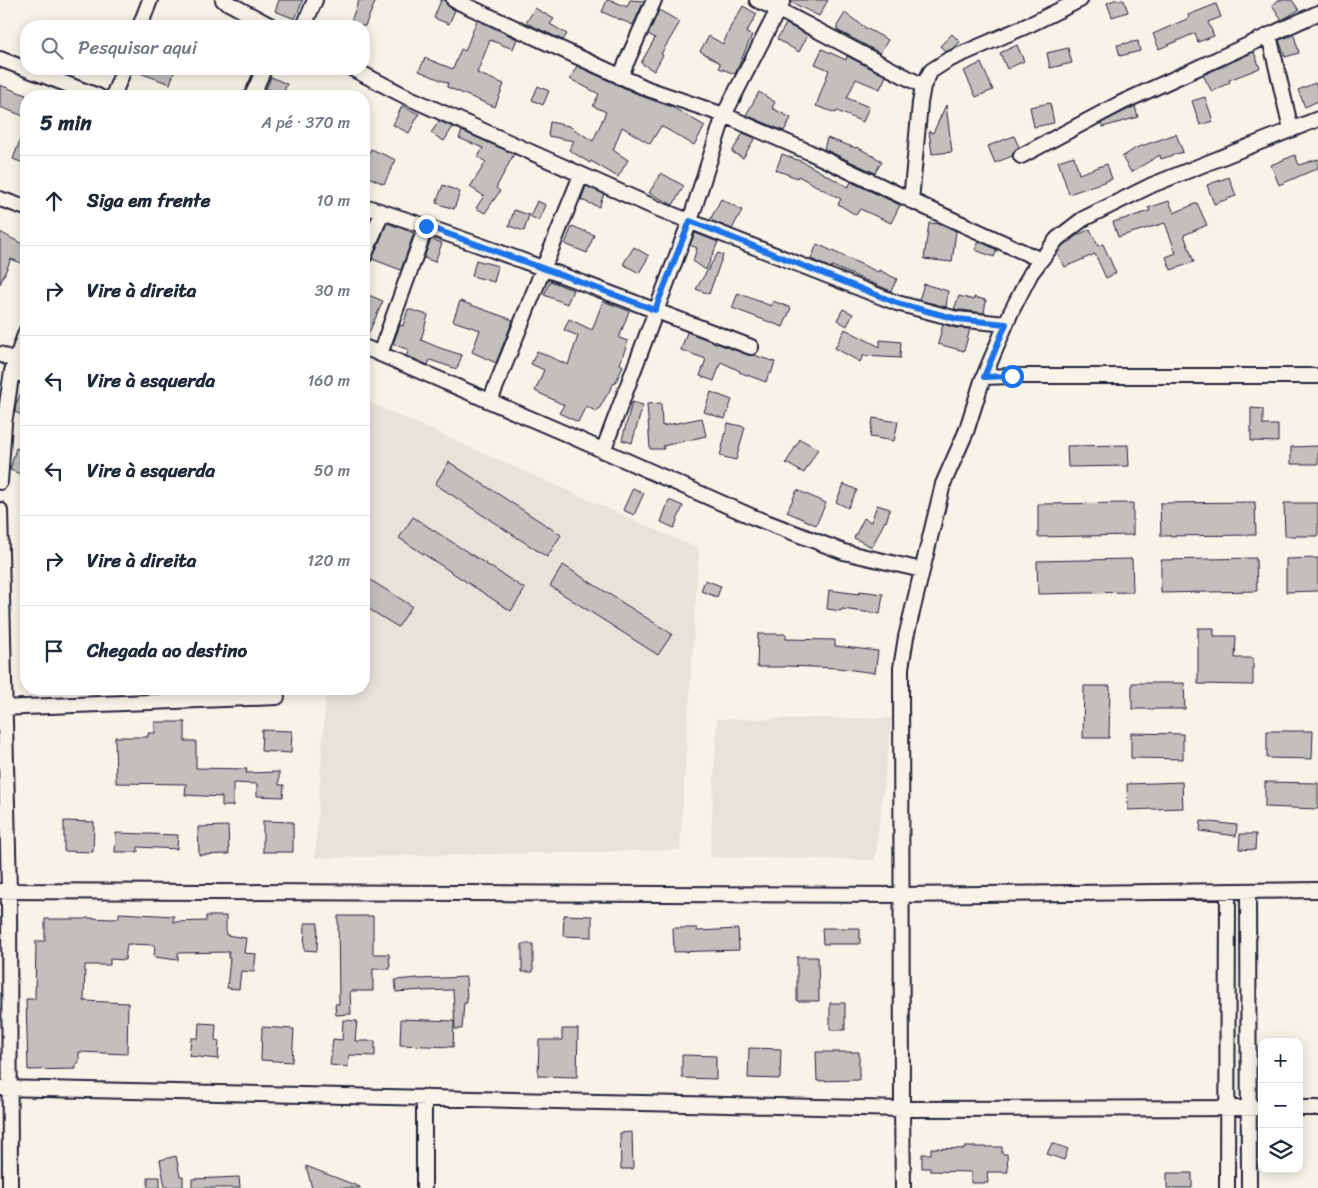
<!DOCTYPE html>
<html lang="pt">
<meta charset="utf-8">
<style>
body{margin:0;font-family:Sriracha,sans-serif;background:#f6f6f7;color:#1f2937}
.controls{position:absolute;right:15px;bottom:15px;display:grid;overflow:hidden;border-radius:10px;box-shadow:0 2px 12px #0003}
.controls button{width:45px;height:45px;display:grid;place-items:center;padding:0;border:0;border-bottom:1px solid #e0e1e3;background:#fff;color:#1f2937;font:25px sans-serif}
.stop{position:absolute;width:15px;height:15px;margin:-11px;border:4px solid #1a73e8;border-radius:50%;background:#fff}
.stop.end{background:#1a73e8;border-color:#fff;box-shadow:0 1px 5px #0008}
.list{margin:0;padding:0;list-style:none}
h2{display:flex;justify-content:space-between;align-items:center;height:65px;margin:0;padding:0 20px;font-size:21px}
h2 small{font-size:16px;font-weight:400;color:#747a83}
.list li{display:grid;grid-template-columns:32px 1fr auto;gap:15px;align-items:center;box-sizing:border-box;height:90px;padding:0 20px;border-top:1px solid #e0e1e3}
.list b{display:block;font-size:19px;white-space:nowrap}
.list em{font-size:16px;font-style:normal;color:#747a83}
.icon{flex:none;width:28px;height:28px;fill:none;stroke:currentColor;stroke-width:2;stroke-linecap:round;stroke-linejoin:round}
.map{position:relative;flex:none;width:1318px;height:1188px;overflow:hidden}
.search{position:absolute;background:#fff;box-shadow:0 2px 12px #0003;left:20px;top:20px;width:350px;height:55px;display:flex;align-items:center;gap:12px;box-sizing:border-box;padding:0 18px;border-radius:20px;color:#747a83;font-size:19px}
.panel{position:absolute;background:#fff;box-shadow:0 2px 12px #0003;left:20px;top:90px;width:350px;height:605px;border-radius:20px}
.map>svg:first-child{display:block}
.built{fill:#e7e3db}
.building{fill:#c2bfbd;stroke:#22223b}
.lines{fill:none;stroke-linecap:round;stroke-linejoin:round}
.street-casing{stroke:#22223b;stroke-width:18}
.street{stroke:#f7f3e8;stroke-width:14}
.route{stroke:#1a73e8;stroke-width:6}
</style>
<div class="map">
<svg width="1318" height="1188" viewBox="0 0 1318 1188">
<rect width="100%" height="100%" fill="#f7f3e8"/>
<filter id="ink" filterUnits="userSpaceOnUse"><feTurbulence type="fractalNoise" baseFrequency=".02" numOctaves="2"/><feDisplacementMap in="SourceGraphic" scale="10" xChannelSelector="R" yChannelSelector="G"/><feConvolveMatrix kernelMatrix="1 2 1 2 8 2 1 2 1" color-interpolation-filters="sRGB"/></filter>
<g filter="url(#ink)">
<path class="built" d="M364 400 699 549 680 850 315 858 326 689H364Z
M892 718 875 860 710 857 717 719Z"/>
<path class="building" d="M279 0H303L295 19 275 11Z
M359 0H376L365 26H349Z
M441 0 445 1 447 5 455 10 449 24 434 18Z
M607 0H611L627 7 630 0 644 1 633 25 602 12Z
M792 0H828L819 16 791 2Z
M1114 0H1124L1128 12 1112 17 1107 3Z
M1279 0H1292L1299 10 1282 20 1272 5Z
M1216 4 1221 17 1208 22 1214 36 1198 42 1195 33 1159 49 1153 34 1189 18 1188 15Z
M743 6 757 14 746 33 752 35 735 74 719 68 720 63 700 51 709 36 723 44 731 26Z
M535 8 554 19 550 24 567 34 563 40 526 23Z
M659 10 680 22 661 54 663 55 654 71 641 63 655 38 648 34Z
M845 13 866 28 888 40 880 53 837 30V26Z
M477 20 517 39 513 49 490 40 477 73 504 84 495 107 447 87 448 83 419 71 425 58 453 69 461 49 465 51Z
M786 24 808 35 799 52 777 39Z
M952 34 960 42 955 47 946 52 940 46Z
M1294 35 1299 53 1285 57 1279 40Z
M1138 41 1140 51 1120 56 1117 45Z
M1017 45 1024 61 1007 69 1000 53Z
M1068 48 1072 63 1050 68 1047 53Z
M822 49 846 60 847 56 886 76 880 89 856 79 847 98 869 107 863 122 837 111 836 113 816 106 829 70 815 64Z
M1254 52 1260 68 1229 80 1230 82 1212 92 1203 75Z
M981 63 993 90 976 97 964 71Z
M577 66 644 97 672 107 705 126 694 145 661 126 650 144 622 127 613 150 628 160 618 177 591 161 590 163 569 150 574 141 548 136 550 122 569 126 593 141 606 112 593 106 599 94 570 79Z
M133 69H175L170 84 132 70Z
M271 77 287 84 282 96 266 89Z
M1315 83 1318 90V101L1305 107 1298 90Z
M0 85 26 95V117L0 107Z
M538 86 549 91 543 105 532 100Z
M759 92 775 102 772 108 791 118 784 131 746 115Z
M1205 97 1213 121 1200 125 1192 101Z
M1050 103 1054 123 1034 127 1030 107Z
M946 105 952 152 932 154 929 131 933 133Z
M402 106 419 114 409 133 393 125Z
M1135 106 1138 117 1103 127 1101 123Z
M439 121 453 127 444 141 431 133Z
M25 127H26V164L13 159Z
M462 131 514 154 496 188 500 191 485 213 476 208 484 196 470 187 486 162 478 157 483 148 459 138Z
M743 133 755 138 743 158 732 152Z
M1176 134 1183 152 1161 159 1160 155 1131 172 1122 157 1136 148Z
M1014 136 1019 147 1014 151 1012 156 995 163 988 146Z
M827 138 856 148 857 147 882 161 875 173 824 149Z
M371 149 396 160 384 184 364 175V165Z
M782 154 803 162 848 187 851 182 900 205 891 223 860 209 856 215 838 204 841 199 798 176 797 178 776 170Z
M1295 155 1299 165 1318 159V168L1279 185 1271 165Z
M1074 156 1079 174 1107 164 1112 179 1069 194 1058 161Z
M661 173 684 186 673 205 649 193Z
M1229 177 1236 196 1214 204 1207 185Z
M443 185 460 192 454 209 436 203Z
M586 186 604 194 599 207 581 200Z
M721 199 742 210 732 229 710 220Z
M537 201 546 205 539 221 530 216Z
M1169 201 1174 213 1197 203 1207 225 1184 235 1194 262 1171 270 1166 257 1176 253 1165 223 1118 237 1113 222 1150 211 1148 208Z
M514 210 529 215 524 231 509 226Z
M387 223 414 233 401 270 372 259Z
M929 223 942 224 956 231 952 262 924 259Z
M572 226 594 235 587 253 565 244Z
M1090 229 1098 246 1103 244 1116 273 1106 278 1095 254 1065 267 1057 253 1063 245 1073 240 1072 239 1076 236Z
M0 232 26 246V265L11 259 0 284Z
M695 233 718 242 706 270 693 261 697 248 690 245Z
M431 239 442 243 435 262 424 258Z
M979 241 997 250 994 257 975 250Z
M817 244 878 272 879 270 897 279 891 291 832 266 831 268 811 259Z
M634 247 649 256 639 273 623 264Z
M718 253 723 255 709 294 696 289Z
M476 260 498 266 494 282 472 276Z
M550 281 573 290 567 304 544 295Z
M924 284 948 291 946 307 919 300Z
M364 293 383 301 366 339 364 338Z
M738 293 771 306 773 301 791 308 783 327 732 308Z
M959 296 974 300V297L986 300 984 313 954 309Z
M460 301 513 320 496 363 472 352 480 330 453 321Z
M603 301 629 311 619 338 628 341 620 364 623 366 615 384 614 383 597 412 586 406 578 422 559 413 564 405 535 391 544 370 531 364 537 351 568 365 578 336 564 330 569 319 592 330Z
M408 309 428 315 421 340 440 348 462 355 457 369 430 360 428 365 406 356 409 350 393 344 400 325 403 326Z
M843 309 853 314 847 326 837 320Z
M943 324 956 328 970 329 964 351 938 344Z
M845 329 880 347V340L901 342 900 357 901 358 863 356 860 362 835 348Z
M687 332 748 355H754L775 362 771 374 769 373 766 382 739 372 740 371 721 362 714 381 700 376 706 359 681 350Z
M25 384 26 385V417L15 412 16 404Z
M711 392 732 400 725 419 704 412Z
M632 402 643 405 632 443 622 440Z
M661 403 662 426 702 418 706 436 663 446 664 449H650L647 404Z
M1251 408 1263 409V425H1278V442L1251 441Z
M873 418 898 422 894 441 870 437Z
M728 423 745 427 736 460 720 456Z
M800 439 818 449 804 473 786 463Z
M1128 445 1129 466 1068 467 1067 446Z
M1318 446V464H1291V447Z
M16 448 26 452V476L10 470Z
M449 462 561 535 547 557 435 484Z
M844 484 857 490 848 508 836 502Z
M633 488 644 493 634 515 623 510Z
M797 490 826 503 816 525 787 512Z
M669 500 683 506 674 528 661 522Z
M1255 502 1256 535 1161 536 1160 503Z
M1133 503V535L1038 537V504Z
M1284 503H1318V536H1285Z
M877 505 890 509 886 522 885 521 872 547 854 538 864 518 871 522Z
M413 517 525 589 511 611 399 538Z
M1256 558 1257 591 1161 593V560Z
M1318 558V591L1286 592V559Z
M1132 559 1133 592 1038 594 1037 561Z
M563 565 672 634 658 655 550 586Z
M364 576 412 606 398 627 364 606Z
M705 580 721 586 717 597 701 591Z
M829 590 859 594 860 591 883 594 880 614 842 609 841 611 827 609Z
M1198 628H1214V636H1236L1235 658H1253V685L1198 684Z
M758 634H786V639L835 640V646L878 651 875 673 838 668 786 666 785 667H757Z
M1132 683H1184L1185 709H1132Z
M1084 686H1110L1109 738H1083Z
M155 722H185V741H196V768L247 769 246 773 279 772V785H284L283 797 257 796V784L233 783V806H222V797L185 795 186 784 116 783 115 737H148V733H155Z
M262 730 292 731 291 753 261 751Z
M1267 731H1313L1312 759 1267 758Z
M1131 733 1183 734V759L1131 758Z
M1182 782 1183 808 1128 810 1127 784Z
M1265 782 1318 783V809L1265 807Z
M64 821 94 822 93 852 64 851Z
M263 821 293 822V852H263Z
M1201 821 1237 825 1236 836 1200 831Z
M228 826 229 854 199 855 198 827Z
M116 833 178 835 177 849 138 847V852H115Z
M1240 834H1256L1255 850 1239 849Z
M119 913 174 916 173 922 206 921V916H226V935L246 938 244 953 256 954 254 972 241 971 239 989 227 988 230 958H228L229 952 178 953V960L154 957 155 945 127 944 125 960 110 959V965H85L84 1001 128 1003 127 1054 79 1052V1063H76V1069L28 1070 26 999H35L36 941H45V919H85L86 918 115 919V918H119Z
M564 915 592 916V937L563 936Z
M338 916H373V954H389L390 969H373V991H350L351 1014 336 1015 335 1004H339Z
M305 923H318L317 951 304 950Z
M673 928H697V931L738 929 739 950 674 952Z
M822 928H860V944H823Z
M522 944H533V972H522Z
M797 957H818L819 1001H797Z
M466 977 467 1003H464L462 1029H455L453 990 422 991V990L396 992 395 980 418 978V979Z
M830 1003H845V1030H830Z
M401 1019 454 1021 453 1047 400 1045Z
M343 1020 357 1021 355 1041H375V1056L349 1055 348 1067 330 1065 333 1039 342 1040Z
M199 1023 216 1024 215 1040 219 1041 218 1059 189 1056 191 1038H198Z
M262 1027 294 1029 292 1062 261 1060Z
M562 1029H578L577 1077 538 1076 539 1040H562Z
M749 1048 781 1049 780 1079 748 1078Z
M816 1052H859V1080L817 1081Z
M682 1055 716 1056V1079L682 1078Z
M632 1132 633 1169H621L620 1133Z
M1052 1143 1068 1149 1064 1160 1047 1154Z
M965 1147H1002V1154H1007L1008 1172H987L988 1183H971V1172L930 1171V1168H922V1154H931V1148L965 1149Z
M176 1156 180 1176H183V1187H165L160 1160Z
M306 1166 360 1187V1188H312Z
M1167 1173H1192V1188H1167Z
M148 1177H160V1188H148Z
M239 1177 240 1188H192V1179Z"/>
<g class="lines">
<defs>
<path id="street" d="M223 0 271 26
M454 0 648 89 724 115 809 152 940 214 1041 260
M757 0 777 9 923 86
M140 26 150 0
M304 26 315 0
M1269 35 1291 129
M0 59 98 96
M353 69 405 96 656 208 897 303 957 319 1006 324
M620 77 654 0
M113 96 124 69
M252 96 264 69
M1021 156 1121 103 1318 13
M0 199 26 208
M911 201 920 103 923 86 931 71 948 60 1031 24 1080 0
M364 206C495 248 622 298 751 347
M364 257 382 212
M364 347 564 433 753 517 844 552 922 570
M0 354 16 361
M380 354 426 226
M12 371 26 376
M984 377 1012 376H1318
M490 401 581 175
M603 451 690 221 724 115 783 0
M0 482 4 424 12 371 26 332
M0 510 9 891 10 1188
M0 708 277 697
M0 891 901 895 1318 890
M1248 891 1249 1188
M0 1088 902 1109 1262 1108
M1299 1108H1318
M424 1188V1097
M903 1188 902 1109 901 668 906 637 943 484 966 432 982 381 1011 312 1031 273 1057 239 1083 219 1152 185 1318 119
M1227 1188 1228 891"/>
</defs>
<use href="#street" class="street-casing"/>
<use href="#street" class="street"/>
</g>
</g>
<g class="lines" filter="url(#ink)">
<path class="route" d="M426 226 567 277 655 310 690 221 897 303 957 319 1006 324 984 377 1012 376"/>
</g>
</svg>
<div class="controls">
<button>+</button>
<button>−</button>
<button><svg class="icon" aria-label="layers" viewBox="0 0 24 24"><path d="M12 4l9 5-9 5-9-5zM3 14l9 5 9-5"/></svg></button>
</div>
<div class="stop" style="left:1012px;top:376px"></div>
<div class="stop end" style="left:426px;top:226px"></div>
<div class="search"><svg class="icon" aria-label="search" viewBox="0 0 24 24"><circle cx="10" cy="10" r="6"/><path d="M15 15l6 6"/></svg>Pesquisar aqui</div>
<section class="panel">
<h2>5 min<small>A pé · 370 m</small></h2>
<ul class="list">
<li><svg class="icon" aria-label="ahead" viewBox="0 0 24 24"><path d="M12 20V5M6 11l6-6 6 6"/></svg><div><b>Siga em frente</b></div><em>10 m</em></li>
<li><svg class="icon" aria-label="right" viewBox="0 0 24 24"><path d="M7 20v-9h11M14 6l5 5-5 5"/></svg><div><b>Vire à direita</b></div><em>30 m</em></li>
<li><svg class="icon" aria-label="left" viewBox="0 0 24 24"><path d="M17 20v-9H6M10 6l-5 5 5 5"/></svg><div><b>Vire à esquerda</b></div><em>160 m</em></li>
<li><svg class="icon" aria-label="left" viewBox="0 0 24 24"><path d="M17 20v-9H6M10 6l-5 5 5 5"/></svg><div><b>Vire à esquerda</b></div><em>50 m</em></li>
<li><svg class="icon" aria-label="right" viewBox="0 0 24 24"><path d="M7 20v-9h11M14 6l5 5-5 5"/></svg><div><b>Vire à direita</b></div><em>120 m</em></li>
<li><svg class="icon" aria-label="arrive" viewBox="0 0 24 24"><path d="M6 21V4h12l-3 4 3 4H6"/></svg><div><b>Chegada ao destino</b></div></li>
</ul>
</section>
</div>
